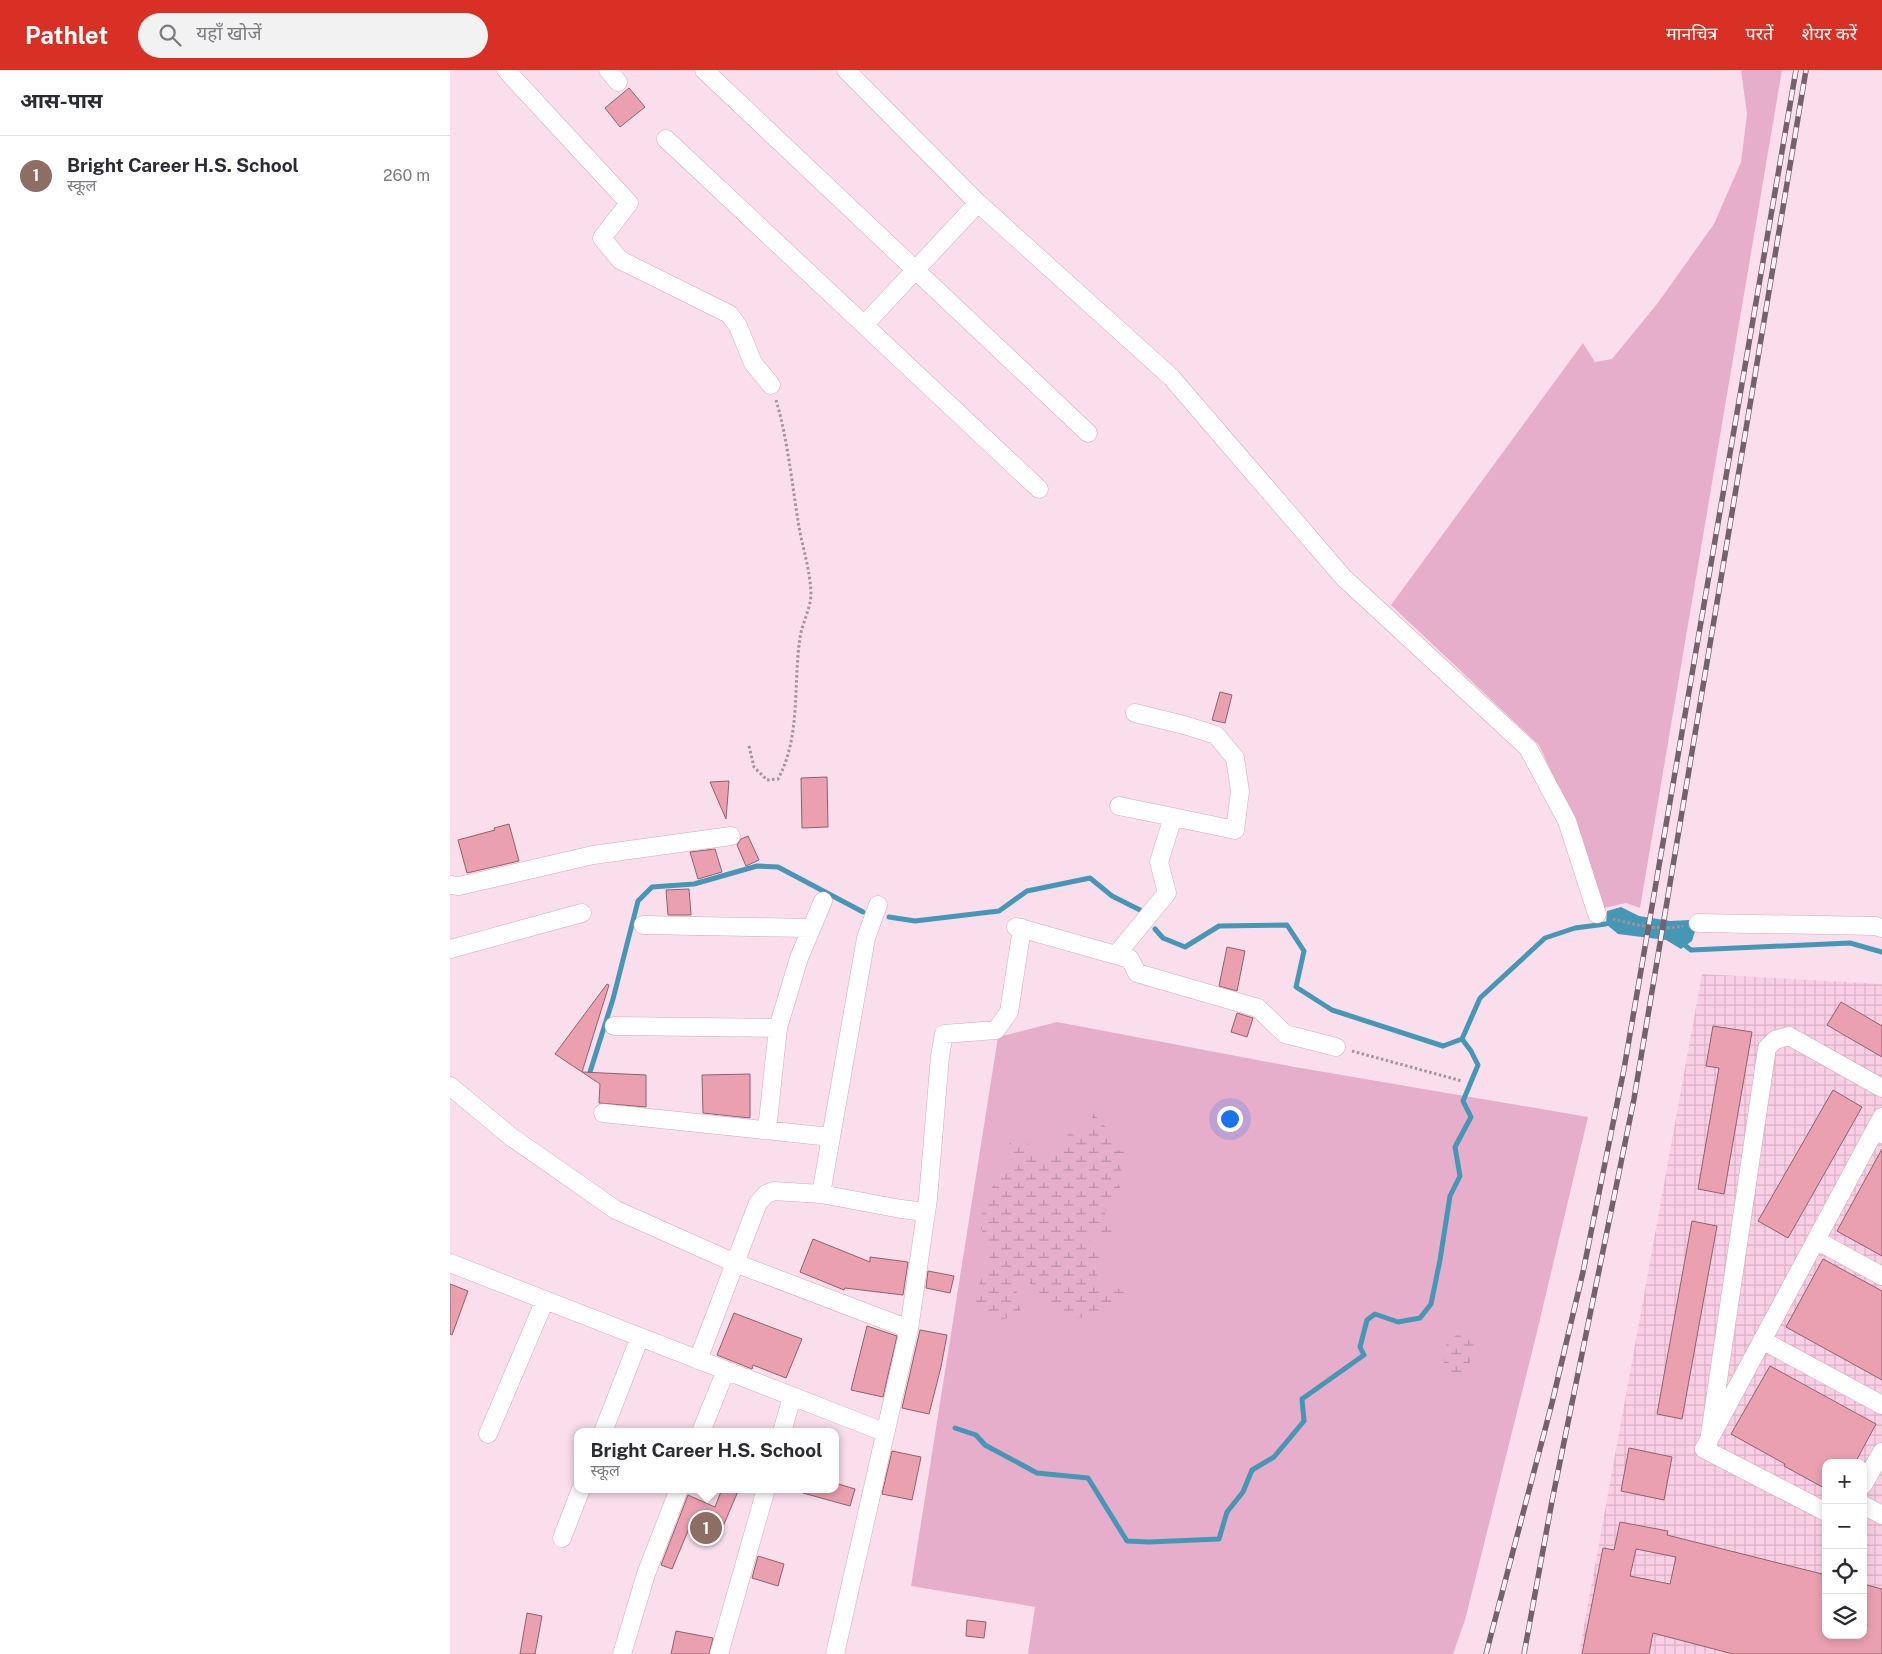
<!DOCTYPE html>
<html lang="hi">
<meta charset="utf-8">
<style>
body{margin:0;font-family:"Public Sans","Noto Sans Devanagari",sans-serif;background:#f2f2f3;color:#2b2b33}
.controls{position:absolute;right:15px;bottom:15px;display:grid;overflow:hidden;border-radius:10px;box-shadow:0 2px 8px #0003}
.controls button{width:45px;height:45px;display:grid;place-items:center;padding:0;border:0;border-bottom:1px solid #e1e1e2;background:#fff;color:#2b2b33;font:25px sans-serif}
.you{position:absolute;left:779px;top:1048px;width:18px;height:18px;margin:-12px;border:4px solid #fff;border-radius:50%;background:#1a73e8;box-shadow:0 0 0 8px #1a73e833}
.badge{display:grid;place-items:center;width:32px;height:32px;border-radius:50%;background:#d93025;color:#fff;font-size:16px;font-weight:700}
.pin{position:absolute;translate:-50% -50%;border:2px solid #fff;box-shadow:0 1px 5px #0006}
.popup{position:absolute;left:124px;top:1358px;width:265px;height:65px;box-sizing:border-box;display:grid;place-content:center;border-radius:10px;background:#fff;filter:drop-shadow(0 1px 4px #0005);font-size:16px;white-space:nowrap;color:#7c7c81}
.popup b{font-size:19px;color:#2b2b33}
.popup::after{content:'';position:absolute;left:50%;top:100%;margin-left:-10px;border:10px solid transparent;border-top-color:#fff}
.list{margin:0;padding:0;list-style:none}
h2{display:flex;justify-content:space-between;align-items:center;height:65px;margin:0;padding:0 20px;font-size:21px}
h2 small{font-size:16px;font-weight:400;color:#7c7c81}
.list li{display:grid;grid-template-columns:32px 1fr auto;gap:15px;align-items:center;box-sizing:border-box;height:80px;padding:0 20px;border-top:1px solid #e1e1e2}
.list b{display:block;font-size:19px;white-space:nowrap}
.list p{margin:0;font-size:16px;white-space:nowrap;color:#7c7c81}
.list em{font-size:16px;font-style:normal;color:#7c7c81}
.icon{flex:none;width:28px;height:28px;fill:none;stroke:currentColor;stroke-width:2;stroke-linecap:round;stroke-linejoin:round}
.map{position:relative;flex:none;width:1432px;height:1584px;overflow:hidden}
header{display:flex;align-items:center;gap:30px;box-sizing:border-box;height:70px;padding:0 25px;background:#d93025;color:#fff}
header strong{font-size:24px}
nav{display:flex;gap:28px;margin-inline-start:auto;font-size:18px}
.search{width:350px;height:45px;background:#f2f2f3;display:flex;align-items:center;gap:12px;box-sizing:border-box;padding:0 18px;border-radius:28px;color:#7c7c81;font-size:19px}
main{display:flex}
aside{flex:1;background:#fff}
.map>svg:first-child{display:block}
.industrial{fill:url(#industrial-grid);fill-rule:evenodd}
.grass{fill:#e7aecc}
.wetland{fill:url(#wetland-marsh)}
.water{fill:#4697b6}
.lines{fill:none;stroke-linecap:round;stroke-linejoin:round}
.stream{stroke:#4697b6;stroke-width:5}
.building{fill:#eba0b0;stroke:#8f626b;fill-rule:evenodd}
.minor-casing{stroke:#d5a9c0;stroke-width:19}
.path{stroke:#a8919c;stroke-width:3;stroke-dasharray:2.5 2.5;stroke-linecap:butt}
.minor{stroke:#fff;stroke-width:18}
.rail-casing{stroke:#75616c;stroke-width:5.5}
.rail{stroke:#faf1f6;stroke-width:4;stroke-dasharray:11;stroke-linecap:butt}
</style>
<header>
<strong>Pathlet</strong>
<div class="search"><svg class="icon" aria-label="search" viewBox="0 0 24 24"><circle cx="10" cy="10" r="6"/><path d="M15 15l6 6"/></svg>यहाँ खोजें</div>
<nav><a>मानचित्र</a><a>परतें</a><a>शेयर करें</a></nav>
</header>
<main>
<aside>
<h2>आस-पास<small></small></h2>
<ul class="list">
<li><span class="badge" style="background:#8d6e63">1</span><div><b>Bright Career H.S. School</b><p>स्कूल</p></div><em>260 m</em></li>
</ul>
</aside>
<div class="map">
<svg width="1432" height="1584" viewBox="0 0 1432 1584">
<defs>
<pattern id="industrial-grid" width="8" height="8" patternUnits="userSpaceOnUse" patternTransform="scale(1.25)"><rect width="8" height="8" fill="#facfe5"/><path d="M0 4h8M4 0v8" fill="none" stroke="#d7b2c5"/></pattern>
<pattern id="wetland-marsh" width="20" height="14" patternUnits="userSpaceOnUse" patternTransform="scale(1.25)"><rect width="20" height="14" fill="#e7aecc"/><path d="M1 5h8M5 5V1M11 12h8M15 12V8" fill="none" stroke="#bc8ea6"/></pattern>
</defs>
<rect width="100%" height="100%" fill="#fadeec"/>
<path class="industrial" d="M1252 904 1432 914V1584H1129ZM1376 1393H1413V1565H1376Z"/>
<path class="grass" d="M1291 0H1332L1190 838 1176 833 1154 838 1125 753 1089 675 941 535 1133 273 1145 292 1162 289 1207 234 1264 154 1291 92 1297 44Z
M607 952 845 997 1138 1047 1086 1266 1015 1550 1003 1584H578L585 1537 461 1516 548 967Z"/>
<path class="wetland" d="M643 1043 665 1067 663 1081 679 1079 667 1112 673 1123 657 1135 654 1148 665 1155 661 1167 644 1162 636 1165 650 1186 646 1218 679 1219C663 1234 638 1255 614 1246L571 1205 566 1226 571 1242 552 1250 547 1243 534 1245 520 1237 541 1184C536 1174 530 1161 531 1150 532 1131 546 1111 556 1096L558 1102 567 1098 559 1072 560 1067 588 1078 585 1087 599 1091 608 1081H618L612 1069 623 1061 630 1065 640 1057Z
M1014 1262 1024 1264C1033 1284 1018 1293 1006 1308L994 1293C995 1274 995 1270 1014 1262Z"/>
<path class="water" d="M1171 837 1189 846 1220 851 1240 850 1247 855 1242 871 1231 879 1216 870 1168 864 1156 854 1157 841Z"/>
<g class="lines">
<path class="stream" d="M439 847 465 851 549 841 577 821 640 808 662 826 690 840
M705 859 713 868 735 877 769 856 837 855 854 881 846 917 882 940 993 976 1012 969 1030 928 1095 868 1125 858 1156 854
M1232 873 1241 880 1400 873 1432 882
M140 1002 163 929 188 831 202 817 244 814 307 796 328 797 413 842
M505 1358 526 1365 535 1375 587 1403 638 1408 677 1471 699 1472 769 1469 777 1442 793 1422 802 1400 824 1387 854 1351 852 1329 914 1285 910 1277 917 1250 925 1244 948 1252 970 1248 981 1234 990 1190 1000 1126 1010 1106 1005 1077 1021 1047 1013 1031 1028 995 1021 981 1012 969"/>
</g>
<path class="building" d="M179 18 195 37 170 57 155 38Z
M770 622 782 625 775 653 762 650Z
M377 707 378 757 352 758 351 708Z
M279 711 276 749 260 712Z
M59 754 69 791 17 803 8 770 45 760 44 758Z
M298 766 309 790 296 796 287 775 291 769Z
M265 779 272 802 248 809 240 782Z
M239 819 241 845H218L216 820Z
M777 877 795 881 787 921 769 916Z
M157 914 159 915 132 1002 196 1005V1037L149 1033 150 1014 105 984Z
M1391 932 1432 956V987L1377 955Z
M787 943 803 948 797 967 781 962Z
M1263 956 1302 962 1274 1124 1248 1119 1269 998 1256 996Z
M300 1004V1048L253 1043 252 1005Z
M1383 1020 1412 1037 1338 1168 1308 1151Z
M1432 1079V1186L1387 1161Z
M1242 1151 1267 1156 1232 1349 1207 1344Z
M363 1169 420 1192V1187L458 1192 453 1225 395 1218 394 1220 350 1202Z
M1373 1189 1432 1221V1310L1336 1257Z
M478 1201 504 1206 500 1223 476 1218Z
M0 1214 18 1221 2 1265 0 1264Z
M284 1243 352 1269 336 1308 303 1295 302 1299 267 1285Z
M417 1256 447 1266 433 1327 401 1320Z
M470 1260 497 1265 491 1297 479 1344 452 1338Z
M1320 1296 1426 1354 1405 1393H1376V1419L1334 1396 1335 1394 1281 1364Z
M1179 1378 1222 1387 1214 1430 1171 1421Z
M442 1381 471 1387 462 1430 432 1424Z
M385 1413 405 1419 400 1436 353 1423 354 1419H385Z
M272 1419H289L271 1461 243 1449 222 1499 211 1495 238 1425 265 1437Z
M1170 1452 1218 1461 1217 1465 1376 1505V1565H1413V1514L1432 1519V1584H1283L1203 1563 1199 1584H1132L1153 1478 1164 1480ZM1186 1479 1226 1487 1220 1514 1180 1506Z
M308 1486 334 1494 328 1516 302 1508Z
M77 1543 92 1546 85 1584H70Z
M517 1550 536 1552 534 1568 516 1566Z
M226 1561 263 1568 259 1584H221Z"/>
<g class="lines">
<defs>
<path id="minor" d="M56 0 179 133 152 168 170 190 279 244 288 256 303 293 321 315
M158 0 168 12
M254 0 638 363
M396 0 528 133 721 307 893 507 1078 678 1117 751 1147 844
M216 69 589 419
M414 255 528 133
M685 643 734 655 766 665 785 688 790 721 785 760 723 747
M0 815 9 816 143 785 281 766
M1248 853 1425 856 1432 858
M193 855 361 858
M566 857 680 889 687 903 808 938 835 964 886 977
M0 879 132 843
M666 885 717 823 709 792 723 747 669 736
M164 956 328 958
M0 1016 60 1066 166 1140 285 1193 459 1259
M153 1043 381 1067
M317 1060 328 958 349 888 373 831
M1425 1060 1432 1047
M371 1124 416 868 428 835
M1366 1170 1432 1206
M0 1193 434 1362
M1312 1270 1432 1335
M248 1290 308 1133 316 1124 324 1121 371 1124 451 1139 476 1142
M153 1362 190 1267
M251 1362 276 1300
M332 1362 342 1327
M38 1364 95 1230
M1259 1371 1317 978 1325 970 1339 966 1432 1018
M1413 1415 1432 1382
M1413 1435 1432 1445
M1376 1442 1254 1379 1425 1060 1432 1064
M112 1468 131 1419
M172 1584 196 1504 229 1419
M269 1584 316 1419
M385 1584 459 1259 478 1129 490 986 494 964 546 960 559 942 572 858"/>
</defs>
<use href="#minor" class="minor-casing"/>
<path class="path" d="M299 676 304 697 317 710 328 709C351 667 343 614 350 568 352 553 361 538 361 523 360 500 353 479 349 457 342 415 338 370 326 330
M1163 849C1185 855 1210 861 1233 856
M902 981 1012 1011"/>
<use href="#minor" class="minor"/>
<defs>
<path id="rail" d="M1036 1584 1102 1333 1133 1202 1174 999 1346 0
M1074 1584 1102 1431 1184 1029 1356 0"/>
</defs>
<use href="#rail" class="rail-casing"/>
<use href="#rail" class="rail"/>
</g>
</svg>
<div class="controls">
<button>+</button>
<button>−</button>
<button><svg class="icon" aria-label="locate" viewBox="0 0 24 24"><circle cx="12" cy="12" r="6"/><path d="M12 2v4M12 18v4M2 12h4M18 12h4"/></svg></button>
<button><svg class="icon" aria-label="layers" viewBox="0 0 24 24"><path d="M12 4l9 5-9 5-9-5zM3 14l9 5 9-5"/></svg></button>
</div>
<div class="you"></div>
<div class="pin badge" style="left:256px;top:1458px;background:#8d6e63">1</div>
<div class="popup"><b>Bright Career H.S. School</b>स्कूल</div>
</div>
</main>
